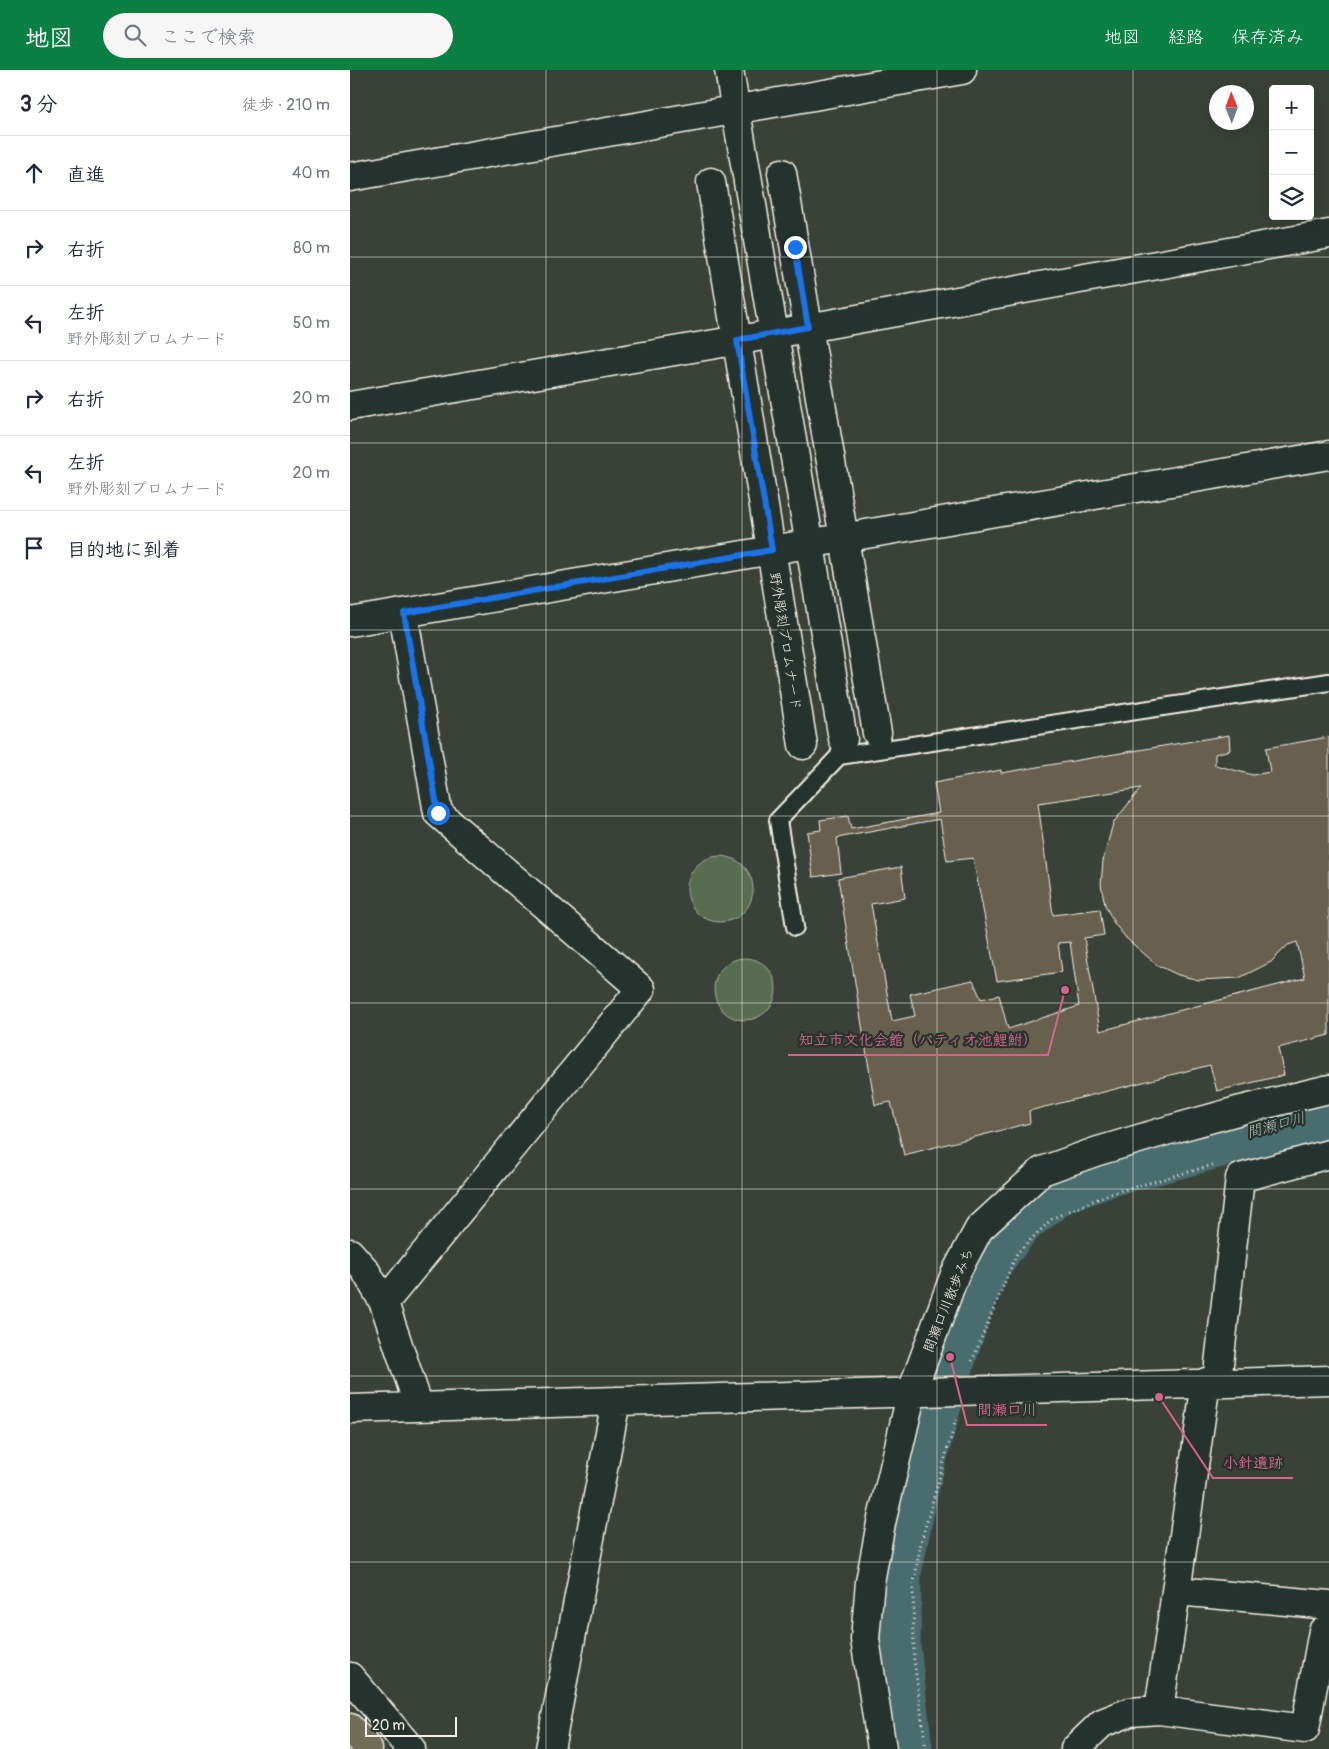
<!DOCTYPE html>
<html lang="ja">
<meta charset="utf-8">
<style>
body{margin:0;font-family:Pangolin,"Klee One",sans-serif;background:#f6f6f7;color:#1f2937}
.controls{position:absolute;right:15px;top:15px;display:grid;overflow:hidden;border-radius:5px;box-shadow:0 5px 20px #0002}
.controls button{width:45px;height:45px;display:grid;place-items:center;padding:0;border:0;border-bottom:1px solid #e0e1e3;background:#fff;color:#1f2937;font:25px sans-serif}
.compass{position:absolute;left:859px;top:15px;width:45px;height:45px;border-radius:50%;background:#fff;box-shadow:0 5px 20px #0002;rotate:359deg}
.scale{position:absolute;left:15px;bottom:12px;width:92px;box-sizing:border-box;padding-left:5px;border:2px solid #f4f1e8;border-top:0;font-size:14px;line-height:18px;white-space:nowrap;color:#f4f1e8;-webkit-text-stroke:4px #26332d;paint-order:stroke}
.stop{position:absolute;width:15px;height:15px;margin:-11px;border:4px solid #1a73e8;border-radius:50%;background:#fff}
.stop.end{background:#1a73e8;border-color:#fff;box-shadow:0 1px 5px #0008}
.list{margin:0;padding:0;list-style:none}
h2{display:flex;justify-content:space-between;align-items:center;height:65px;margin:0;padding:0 20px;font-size:21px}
h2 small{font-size:16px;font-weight:400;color:#747a83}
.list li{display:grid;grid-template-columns:32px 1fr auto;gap:15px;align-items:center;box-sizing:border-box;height:75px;padding:0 20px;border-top:1px solid #e0e1e3}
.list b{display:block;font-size:19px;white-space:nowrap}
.list p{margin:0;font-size:16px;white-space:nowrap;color:#747a83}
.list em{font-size:16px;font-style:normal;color:#747a83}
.icon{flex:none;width:28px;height:28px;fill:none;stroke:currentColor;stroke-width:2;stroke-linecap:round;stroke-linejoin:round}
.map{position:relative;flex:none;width:979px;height:1679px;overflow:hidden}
header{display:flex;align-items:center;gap:30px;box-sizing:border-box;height:70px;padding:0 25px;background:#0b8043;color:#fff}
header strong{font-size:24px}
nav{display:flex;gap:28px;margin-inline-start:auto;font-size:18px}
.search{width:350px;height:45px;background:#f6f6f7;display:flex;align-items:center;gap:12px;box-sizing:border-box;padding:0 18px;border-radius:28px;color:#747a83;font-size:19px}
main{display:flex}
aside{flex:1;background:#fff}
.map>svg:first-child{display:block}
.green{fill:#586c50;stroke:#a6ae9c}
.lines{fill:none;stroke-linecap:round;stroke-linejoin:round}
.river{stroke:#486c6e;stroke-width:55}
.building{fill:#676150;stroke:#f4f1e8;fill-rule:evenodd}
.lane-casing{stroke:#f4f1e8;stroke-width:20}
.street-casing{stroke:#f4f1e8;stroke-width:31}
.secondary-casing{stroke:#f4f1e8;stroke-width:31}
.highway-casing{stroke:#f4f1e8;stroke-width:31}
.path{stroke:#f4f1e8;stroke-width:3;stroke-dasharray:1 4;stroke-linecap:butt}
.lane{stroke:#26332d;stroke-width:16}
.street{stroke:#26332d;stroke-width:28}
.secondary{stroke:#26332d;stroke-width:28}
.highway{stroke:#716e59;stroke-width:28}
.route{stroke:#1a73e8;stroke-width:6}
.grid{fill:none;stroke:#f4f1e8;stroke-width:1;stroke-opacity:0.55}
.labels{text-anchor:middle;stroke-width:4.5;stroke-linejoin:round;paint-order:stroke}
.street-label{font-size:14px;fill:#f4f1e8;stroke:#26332d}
.water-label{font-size:15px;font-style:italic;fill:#afbcb7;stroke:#26332d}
.leader{fill:none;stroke:#d4648c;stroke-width:2}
.callout-dot{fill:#d4648c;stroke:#26332d;stroke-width:2}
.callout-label{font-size:15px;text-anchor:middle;font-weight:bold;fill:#d4648c;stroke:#26332d;stroke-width:4.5;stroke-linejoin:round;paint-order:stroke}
</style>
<header>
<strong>地図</strong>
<div class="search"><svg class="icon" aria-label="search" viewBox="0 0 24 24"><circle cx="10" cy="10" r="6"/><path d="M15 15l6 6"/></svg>ここで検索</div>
<nav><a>地図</a><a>経路</a><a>保存済み</a></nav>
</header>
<main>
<aside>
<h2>3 分<small>徒歩 · 210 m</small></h2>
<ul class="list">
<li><svg class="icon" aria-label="ahead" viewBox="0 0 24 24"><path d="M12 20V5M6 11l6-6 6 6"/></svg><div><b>直進</b></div><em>40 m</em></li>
<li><svg class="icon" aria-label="right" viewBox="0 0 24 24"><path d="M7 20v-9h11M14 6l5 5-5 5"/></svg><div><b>右折</b></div><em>80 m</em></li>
<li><svg class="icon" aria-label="left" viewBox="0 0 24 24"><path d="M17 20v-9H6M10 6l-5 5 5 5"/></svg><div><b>左折</b><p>野外彫刻プロムナード</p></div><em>50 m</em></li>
<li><svg class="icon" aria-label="right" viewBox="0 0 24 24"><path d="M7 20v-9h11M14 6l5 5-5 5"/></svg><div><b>右折</b></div><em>20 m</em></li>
<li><svg class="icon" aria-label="left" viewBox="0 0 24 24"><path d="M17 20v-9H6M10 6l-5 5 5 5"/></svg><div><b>左折</b><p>野外彫刻プロムナード</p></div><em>20 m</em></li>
<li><svg class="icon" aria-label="arrive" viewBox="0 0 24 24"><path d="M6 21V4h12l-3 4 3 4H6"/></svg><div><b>目的地に到着</b></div></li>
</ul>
</aside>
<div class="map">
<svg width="979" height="1679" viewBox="0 0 979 1679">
<rect width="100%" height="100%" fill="#3a4138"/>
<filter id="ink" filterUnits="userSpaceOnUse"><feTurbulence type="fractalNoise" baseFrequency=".02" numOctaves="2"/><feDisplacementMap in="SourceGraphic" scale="10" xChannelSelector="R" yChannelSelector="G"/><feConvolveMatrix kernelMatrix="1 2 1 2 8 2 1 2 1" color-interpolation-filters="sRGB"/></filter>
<g filter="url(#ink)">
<path class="green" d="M337 819a33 33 0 1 1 66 0a33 33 0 1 1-66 0Z
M364 919a31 31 0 1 1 62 0a31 31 0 1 1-62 0Z"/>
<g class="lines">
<path class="river" d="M555 1679 543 1576 544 1502 563 1410 582 1341 611 1248 634 1192 666 1150 707 1118 757 1100 979 1041"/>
</g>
<path class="building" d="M879 665 880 680 865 684V695L903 705 920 702 916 678 979 667V965L928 978 934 1005 867 1021 860 995 679 1041 680 1053 554 1085 541 1032 525 1035 488 808 551 797 555 828 521 834 542 951 565 946 560 924 623 910 631 929 649 925 658 959 729 936 720 872 708 873 712 902 647 911 623 788 597 791 590 749 487 768 491 803 463 807 457 762 471 760 470 750 498 746 501 759 589 743 584 713 651 700V703ZM791 718 763 753 753 791 751 814 755 835 764 853 776 868 807 895 828 905 849 910 889 908 921 892 938 875 947 872 955 908 750 961 734 868 754 865 750 839 703 845 688 733Z"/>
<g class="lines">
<defs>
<path id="lane" d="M489 686 979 612
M445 857 428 750 489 686 491 676"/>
<path id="street" d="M432 103 527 663
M361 112 453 675
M0 336 424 264 979 164
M53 543 88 743 291 919 34 1233 69 1337
M0 552 979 385
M0 1183 15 1200 34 1233
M867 1312 890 1108 979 1084
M0 1339 979 1310
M827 1521 979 1535
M0 1607 61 1679
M809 1640 856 1312
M200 1679 266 1331
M532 1679 515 1569 520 1512 531 1453 562 1321 605 1204 629 1159 692 1101 745 1082 812 1062 891 1040 979 1019
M725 1679 752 1653 780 1642 809 1640 955 1659 973 1561 979 1562"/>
<path id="secondary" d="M379 0 493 669
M0 107 612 0"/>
<path id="highway" d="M0 1658 18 1679"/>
</defs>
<use href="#lane" class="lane-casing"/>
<use href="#street" class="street-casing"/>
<use href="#secondary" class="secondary-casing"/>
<use href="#highway" class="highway-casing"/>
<path class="path" d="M622 1291 667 1183 703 1148 759 1124 863 1095
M576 1679 564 1589 563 1518 571 1472 606 1350"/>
<use href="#lane" class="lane"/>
<use href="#street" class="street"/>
<use href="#secondary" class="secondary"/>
<use href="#highway" class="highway"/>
</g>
</g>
<g class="lines" filter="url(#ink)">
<path class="route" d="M88 743 54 543 422 480 387 270 458 257 445 177"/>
</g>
<path class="grid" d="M196 0V1679M392 0V1679M587 0V1679M783 0V1679M0 187H979M0 373H979M0 560H979M0 746H979M0 933H979M0 1119H979M0 1306H979M0 1492H979"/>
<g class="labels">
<g class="street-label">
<text transform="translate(436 571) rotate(81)" y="5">野外彫刻プロムナード</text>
<text transform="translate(598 1230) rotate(-68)" y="5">間瀬口川散歩みち</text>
</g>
<g class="water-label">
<text transform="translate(926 1055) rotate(-15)" y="5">間瀬口川</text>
</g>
</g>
<path class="leader" d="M715 920L698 985H438M600 1287L617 1355H697M809 1327L863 1408H943"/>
<g class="callout-dot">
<circle cx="715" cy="920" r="5"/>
<circle cx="600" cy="1287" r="5"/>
<circle cx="809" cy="1327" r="5"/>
</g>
<g class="callout-label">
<text x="568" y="975">知立市文化会館（パティオ池鯉鮒）</text>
<text x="657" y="1345">間瀬口川</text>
<text x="903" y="1398">小針遺跡</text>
</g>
</svg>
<div class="controls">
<button>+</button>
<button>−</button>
<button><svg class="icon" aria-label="layers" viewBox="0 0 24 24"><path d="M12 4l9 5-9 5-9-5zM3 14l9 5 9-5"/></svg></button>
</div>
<svg class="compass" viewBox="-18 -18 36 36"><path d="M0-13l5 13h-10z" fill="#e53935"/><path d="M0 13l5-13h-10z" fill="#747a83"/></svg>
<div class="scale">20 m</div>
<div class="stop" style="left:88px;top:743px"></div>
<div class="stop end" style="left:445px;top:177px"></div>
</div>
</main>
